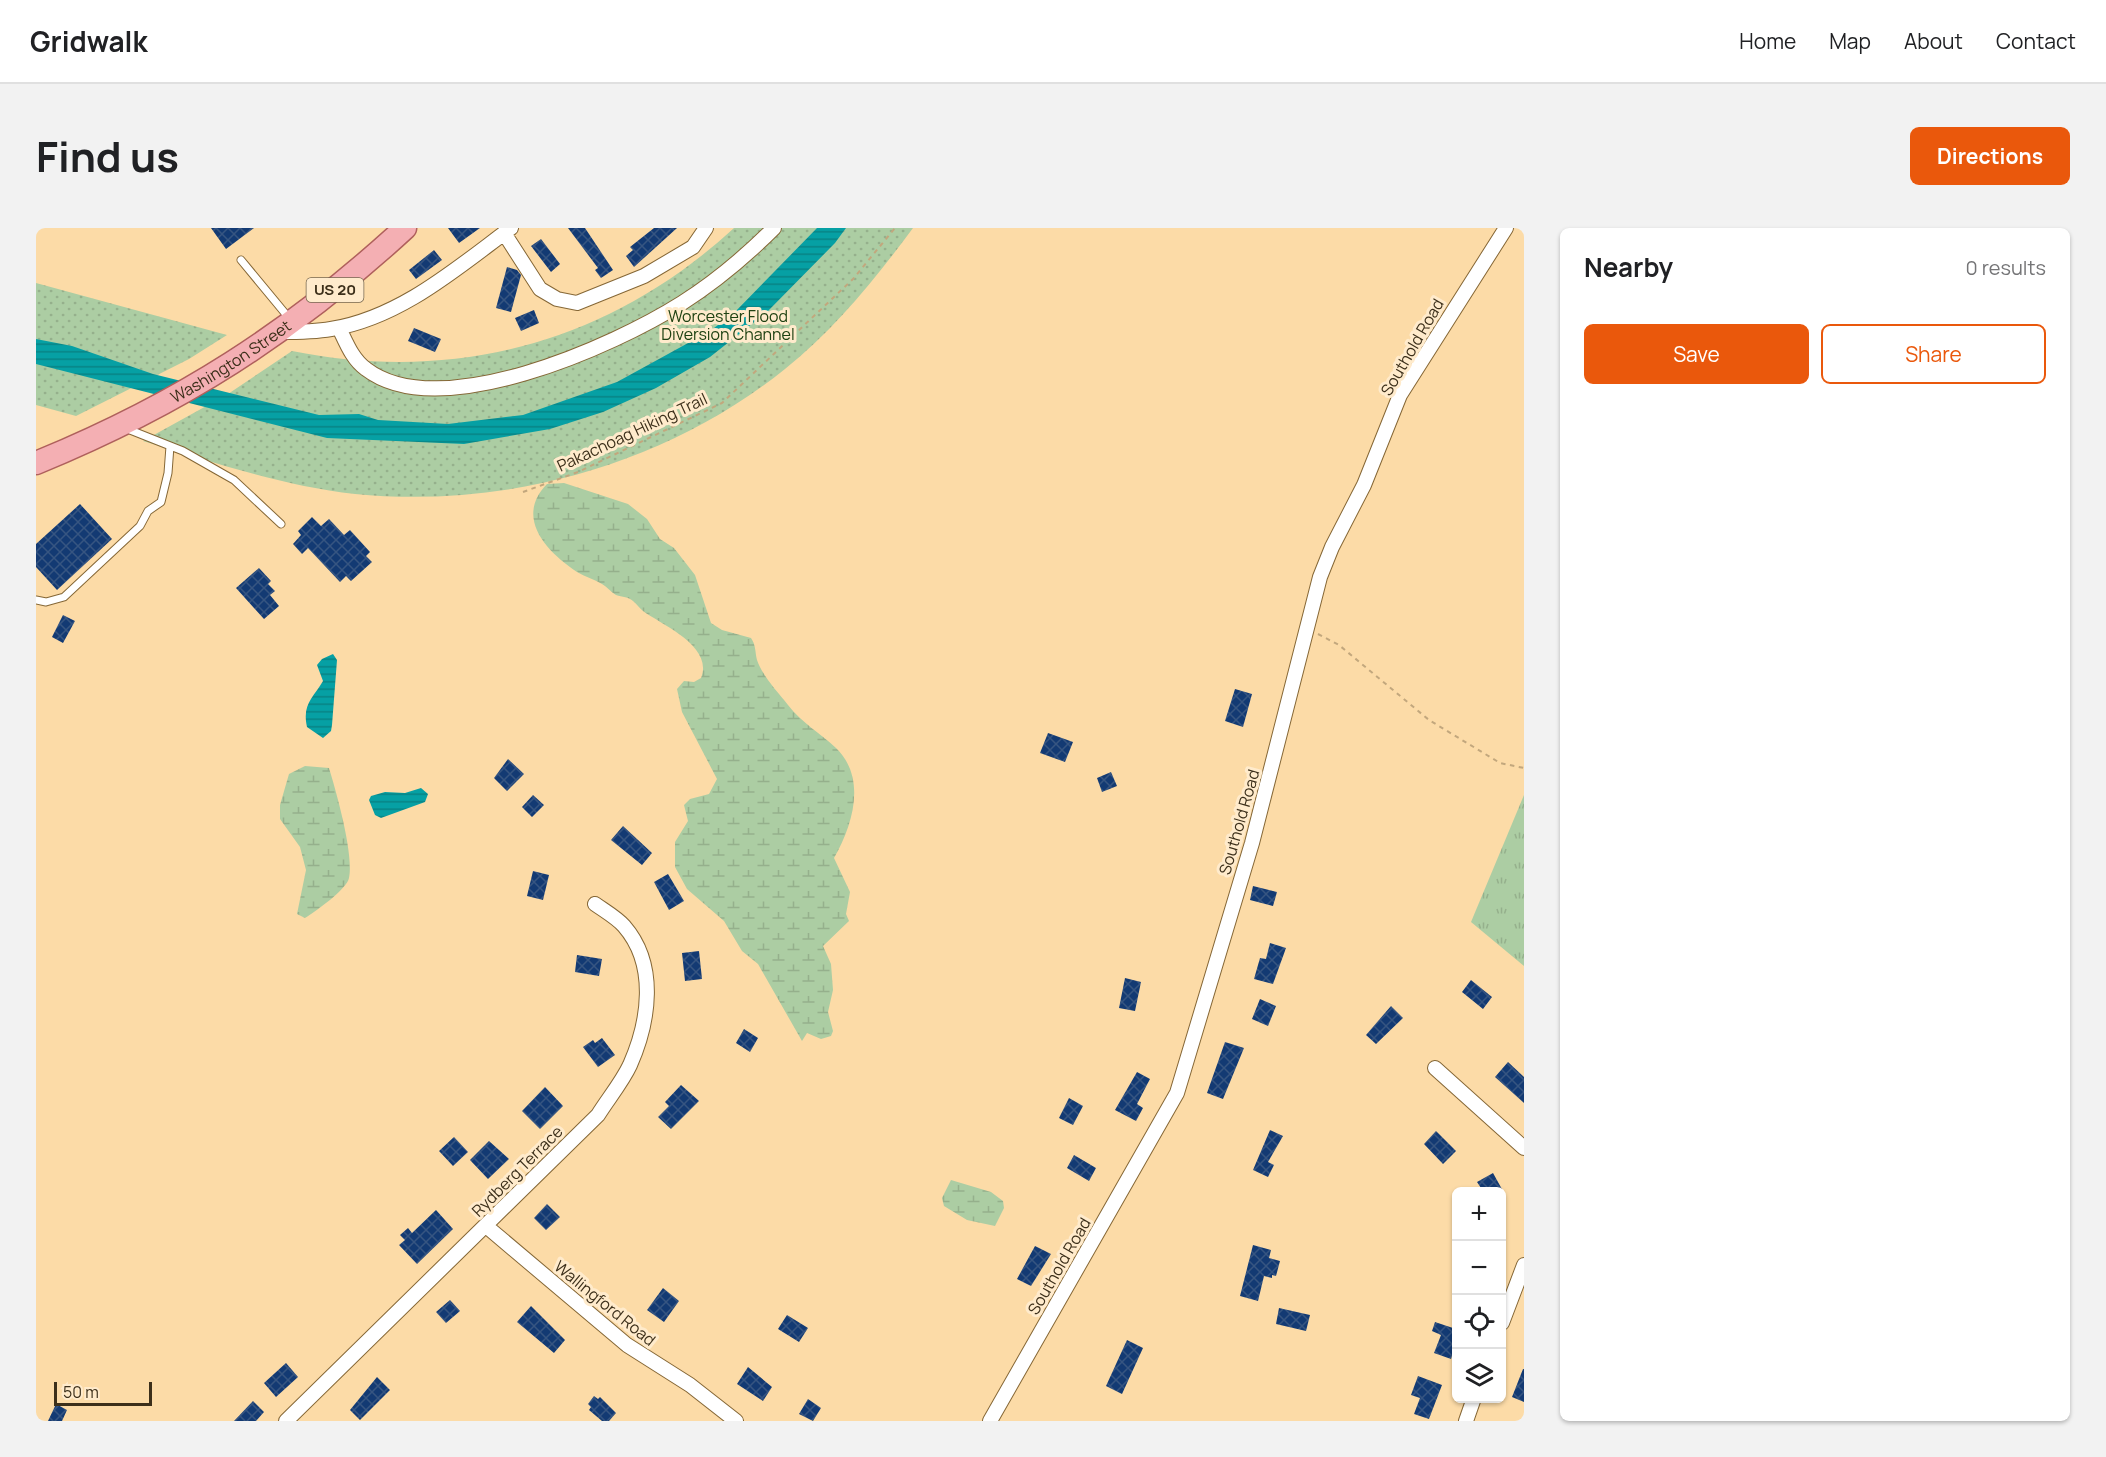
<!DOCTYPE html>
<meta charset="utf-8">
<style>
body{margin:0;font-family:Manrope,sans-serif;background:#f2f2f2;color:#202124}
.controls{position:absolute;right:18px;bottom:18px;display:grid;overflow:hidden;border-radius:9px;box-shadow:0 2px 4px #0004}
.controls button{width:54px;height:54px;display:grid;place-items:center;padding:0;border:0;border-bottom:2px solid #e0e0e0;background:#fff;color:#202124;font:30px sans-serif}
.scale{position:absolute;left:18px;bottom:15px;width:98px;box-sizing:border-box;padding-left:6px;border:3px solid #3c2f1a;border-top:0;font-size:16px;line-height:21px;white-space:nowrap;color:#3c2f1a;-webkit-text-stroke:4px #ffebcc;paint-order:stroke}
.list{margin:0;padding:0;list-style:none}
h2{display:flex;justify-content:space-between;align-items:center;height:78px;margin:0;padding:0 24px;font-size:26px}
h2 small{font-size:20px;font-weight:400;color:#757577}
.actions{display:flex;gap:12px;padding:18px 24px}
.actions a{flex:1;padding:14px 0;border:2px solid #ea580c;border-radius:9px;text-align:center;font-size:21px;color:#ea580c}
.actions .main{background:#ea580c;color:#fff}
.icon{flex:none;width:33px;height:33px;fill:none;stroke:currentColor;stroke-width:2;stroke-linecap:round;stroke-linejoin:round}
.map{position:relative;flex:none;width:1488px;height:1193px;overflow:hidden;border-radius:9px}
header{display:flex;align-items:center;gap:36px;box-sizing:border-box;height:84px;padding:0 30px;background:#fff;border-bottom:2px solid #e0e0e0}
header strong{font-size:28px}
nav{display:flex;gap:33px;margin-inline-start:auto;font-size:21px}
.intro{display:flex;align-items:center;justify-content:space-between;box-sizing:border-box;height:144px;padding:0 36px}
h1{margin:0;font-size:42px}
.button{padding:15px 27px;border-radius:9px;background:#ea580c;color:#fff;font-size:21px;font-weight:700}
main{display:flex;gap:36px;padding:0 36px}
aside{flex:1;background:#fff;border-radius:9px;box-shadow:0 2px 4px #0004}
.map>svg:first-child{display:block}
.grass{fill:url(#grass-tufts)}
.wetland{fill:url(#wetland-marsh)}
.park{fill:url(#park-dots)}
.water{fill:url(#water-rules)}
.building{fill:url(#building-cross-hatch)}
.lines{fill:none;stroke-linecap:round;stroke-linejoin:round}
.service-casing{stroke:#856736;stroke-width:9}
.minor-casing{stroke:#856736;stroke-width:16}
.primary-casing{stroke:#af605c;stroke-width:25}
.path{stroke:#c2a77d;stroke-width:2;stroke-dasharray:4.5 4.5;stroke-linecap:butt}
.service{stroke:#fff;stroke-width:7}
.minor{stroke:#fff;stroke-width:14}
.primary{stroke:#f4afb3;stroke-width:22}
.labels{text-anchor:middle;stroke-width:6;stroke-linejoin:round;paint-order:stroke}
.shield{fill:#ffebcc;stroke:#76674f;stroke-width:1.5}
.shield-label{font-size:15px;font-weight:bold;fill:#3c2f1a}
.park-label{font-size:16px;fill:#1f4112;stroke:#ffebcc}
.street-label{font-size:16px;fill:#3c2f1a;stroke:#ffebcc}
</style>
<header>
<strong>Gridwalk</strong>
<nav><a>Home</a><a>Map</a><a>About</a><a>Contact</a></nav>
</header>
<div class="intro"><h1>Find us</h1><a class="button">Directions</a></div>
<main>
<div class="map">
<svg width="1488" height="1193" viewBox="0 0 1488 1193">
<defs>
<pattern id="grass-tufts" width="24" height="20" patternUnits="userSpaceOnUse" patternTransform="scale(1.5)"><rect width="24" height="20" fill="#accda3"/><path d="M3 7l-1-3M5 7V3M7 7l1-3M15 17l-1-3M17 17v-4M19 17l1-3" fill="none" stroke="#95b08c"/></pattern>
<pattern id="wetland-marsh" width="20" height="14" patternUnits="userSpaceOnUse" patternTransform="scale(1.5)"><rect width="20" height="14" fill="#accda3"/><path d="M1 5h8M5 5V1M11 12h8M15 12V8" fill="none" stroke="#95b08c"/></pattern>
<pattern id="park-dots" width="8" height="8" patternUnits="userSpaceOnUse" patternTransform="scale(1.5)"><rect width="8" height="8" fill="#accda3"/><path d="M2 2h.1M6 6h.1" fill="none" stroke="#95b08c" stroke-width="1.8" stroke-linecap="round"/></pattern>
<pattern id="water-rules" width="6" height="5" patternUnits="userSpaceOnUse" patternTransform="scale(1.5)"><rect width="6" height="5" fill="#06a0a4"/><path d="M0 2.5h6" fill="none" stroke="#088385"/></pattern>
<pattern id="building-cross-hatch" width="8" height="8" patternUnits="userSpaceOnUse" patternTransform="scale(1.5)"><rect width="8" height="8" fill="#133a73"/><path d="M0 0l8 8M0 8l8-8" fill="none" stroke="#365581"/></pattern>
</defs>
<rect width="100%" height="100%" fill="#fcdba7"/>
<path class="grass" d="M1488 567V738L1435 694Z"/>
<path class="wetland" d="M528 255 592 276 611 291 624 311 638 320 659 347 675 395 686 402 715 410C720 417 719 424 721 432 727 449 741 463 752 477 766 495 784 505 800 520 831 550 817 597 798 630L814 664 810 686 813 693 787 718 795 736 797 762 792 784 797 803 795 808 785 811 771 805 766 813 722 736 706 723 688 693 651 661 639 639V614L652 593 648 577 654 571 673 566 681 551 646 484 641 461 648 453 658 454 665 450C678 418 626 397 607 383 603 380 601 376 597 373 593 369 586 369 580 367 575 364 571 359 566 356 558 351 549 349 541 344 511 324 478 290 511 256Z
M269 538 293 540C300 563 318 626 313 650 311 661 279 684 269 690L261 686 270 642 264 619 244 591V577L253 546Z
M915 952 955 964 967 973 968 980 959 998 931 992 908 978 906 970Z"/>
<path class="park" d="M698 0H877C840 50 798 102 749 141 630 237 470 281 319 266 246 258 177 234 107 213L192 166 256 123C421 156 574 114 698 0Z
M0 55 191 107 153 131 40 188 0 177Z"/>
<path class="water" d="M781 0H810L799 15 731 84 674 129 620 160 567 184 514 201 428 216 291 210 0 136V111L36 118 117 146 283 187 323 186 342 192 412 196 487 187 581 154 674 103 698 85Z
M297 426 301 432 296 497 295 503 287 510 271 499C266 476 277 470 287 453L281 437 286 431Z
M385 560 392 566 389 574 345 590 339 587 333 572 335 568 349 564 369 565Z"/>
<path class="building" d="M175 0H218L190 21Z
M412 0H444L423 15Z
M532 0H549L577 42 565 50 559 42 562 40Z
M618 0H641L598 39 590 28 597 22 594 19Z
M505 11 524 36 515 44 495 18Z
M398 22 406 32 380 51 373 42Z
M471 39 481 42 485 47 475 84 460 80Z
M498 82 503 95 485 103 479 90Z
M378 100 405 111 399 124 372 113Z
M44 276 76 311 21 362 0 339V316Z
M276 289 285 298 293 291 308 307 314 302 334 324 330 328 336 334 315 353 310 348 304 354 272 320 266 326 257 316 265 307 262 303Z
M223 340 235 353 232 356 239 363 234 367 243 378 228 391 200 360Z
M27 387 39 393 27 415 16 409Z
M1199 461 1216 466 1207 499 1189 493Z
M1012 505 1037 514 1029 534 1004 525Z
M472 531 488 546 471 563 458 550Z
M1075 544 1081 558 1066 564 1061 550Z
M497 567 508 577 496 589 486 579Z
M587 598 616 625 606 637 575 612Z
M497 643 513 647 507 672 491 668Z
M632 646 648 673 633 682 618 654Z
M1217 658 1241 664 1237 678 1214 672Z
M1234 715 1250 720 1237 756 1218 751 1224 730 1230 731Z
M663 723 666 751 649 753 646 725Z
M541 727 566 731 563 748 539 744Z
M1089 750 1105 754 1099 783 1083 780Z
M1435 752 1456 769 1447 781 1426 764Z
M1224 771 1240 778 1232 798 1216 791Z
M1355 778 1367 790 1340 816 1330 807Z
M708 801 722 810 714 824 700 815Z
M566 810 579 827 562 839 547 819 557 812 559 815Z
M1189 814 1208 820 1187 871 1171 865Z
M1472 834 1488 849V875L1459 849Z
M1101 844 1114 851 1101 876 1107 880 1100 893 1079 882Z
M645 857 663 873 635 901 622 889 633 878 629 874Z
M509 859 527 878 504 901 486 883Z
M1033 870 1047 878 1037 897 1023 890Z
M1234 902 1247 908 1232 934 1238 937 1232 949 1217 942Z
M1400 903 1420 923 1407 936 1388 916Z
M418 909 432 924 417 938 403 923Z
M453 913 473 931 452 951 434 932Z
M1038 927 1060 940 1053 953 1031 940Z
M1457 945 1467 963H1447L1441 954Z
M511 976 524 989 510 1002 498 990Z
M400 982 417 1001 381 1036 363 1017 369 1012 364 1007 372 1000 376 1005Z
M1217 1017 1235 1022 1233 1030 1244 1033 1240 1048 1236 1047V1050L1228 1048 1222 1073 1204 1068Z
M999 1018 1015 1026 995 1058 981 1051Z
M627 1060 643 1073 628 1094 611 1082Z
M414 1072 424 1083 410 1095 400 1084Z
M495 1078 529 1112 518 1125 481 1094Z
M1243 1080 1274 1087 1270 1103 1240 1096Z
M751 1087 772 1100 763 1114 742 1101Z
M1399 1094 1420 1101V1115L1415 1131 1398 1125 1405 1107 1396 1103Z
M1091 1112 1107 1120 1086 1166 1070 1158Z
M250 1135 262 1149 240 1169 228 1155Z
M712 1139 736 1159 727 1173 701 1156Z
M1487 1141H1488V1174L1476 1169Z
M1382 1148 1406 1157 1393 1191 1378 1186 1384 1170 1375 1167Z
M341 1149 354 1162 324 1192 314 1182Z
M558 1168 562 1171 564 1169 580 1185 573 1193H566L553 1182 555 1179 552 1176Z
M772 1171 785 1180 777 1193 763 1186Z
M217 1173 228 1184 220 1193H198Z
M20 1176 31 1182 26 1193H12Z"/>
<g class="lines">
<defs>
<path id="service" d="M205 32 253 90
M89 200 147 223 198 252 245 296
M0 372 10 374 28 369 104 298 112 283 125 274 132 245 134 218"/>
<path id="minor" d="M468 5 504 61 521 71 541 75 608 48 657 19 670 0
M303 100C310 114 316 131 330 141 403 197 578 118 646 75 679 54 710 28 738 0
M244 104C261 104 278 104 295 101 364 90 421 40 475 0
M1399 840 1488 920
M450 998 591 1117 654 1157 700 1193
M1466 1095 1488 1037
M250 1193 562 887C572 871 586 854 594 837 613 794 622 737 588 698 581 690 569 683 559 676
M954 1193 1141 865 1216 615 1284 349 1296 319 1328 257 1364 167 1470 0
M1430 1193 1438 1170"/>
<g id="primary">
<path id="s1" d="M0 235C144 176 255 105 369 0"/>
</g>
</defs>
<use href="#service" class="service-casing"/>
<use href="#minor" class="minor-casing"/>
<use href="#primary" class="primary-casing"/>
<path class="path" d="M487 264 542 244 686 175 817 51 859 0
M1282 406 1303 417 1393 492 1464 535 1488 540"/>
<use href="#service" class="service"/>
<use href="#minor" class="minor"/>
<use href="#primary" class="primary"/>
</g>
<g class="labels">
<rect class="shield" x="270.5" y="50" width="57" height="24" rx="4.5"/>
<g class="shield-label">
<text x="299" y="67">US 20</text>
</g>
<g class="park-label">
<text x="692" y="94">Worcester Flood<tspan x="692" dy="18">Diversion Channel</tspan></text>
</g>
<g class="street-label">
<text transform="translate(1376 119) rotate(-60)" y="6">Southold Road</text>
<text dy="6" stroke="none"><textPath href="#s1" startOffset="220">Washington Street</textPath></text>
<text transform="translate(596 204) rotate(-25)" y="6">Pakachoag Hiking Trail</text>
<text transform="translate(1203 594) rotate(-74)" y="6">Southold Road</text>
<text transform="translate(481 943) rotate(-45)" y="6">Rydberg Terrace</text>
<text transform="translate(1023 1038) rotate(-60)" y="6">Southold Road</text>
<text transform="translate(569 1075) rotate(39)" y="6">Wallingford Road</text>
</g>
</g>
</svg>
<div class="controls">
<button>+</button>
<button>−</button>
<button><svg class="icon" aria-label="locate" viewBox="0 0 24 24"><circle cx="12" cy="12" r="6"/><path d="M12 2v4M12 18v4M2 12h4M18 12h4"/></svg></button>
<button><svg class="icon" aria-label="layers" viewBox="0 0 24 24"><path d="M12 4l9 5-9 5-9-5zM3 14l9 5 9-5"/></svg></button>
</div>
<div class="scale">50 m</div>
</div>
<aside>
<h2>Nearby<small>0 results</small></h2>
<ul class="list">
</ul>
<div class="actions"><a class="main">Save</a><a>Share</a></div>
</aside>
</main>
